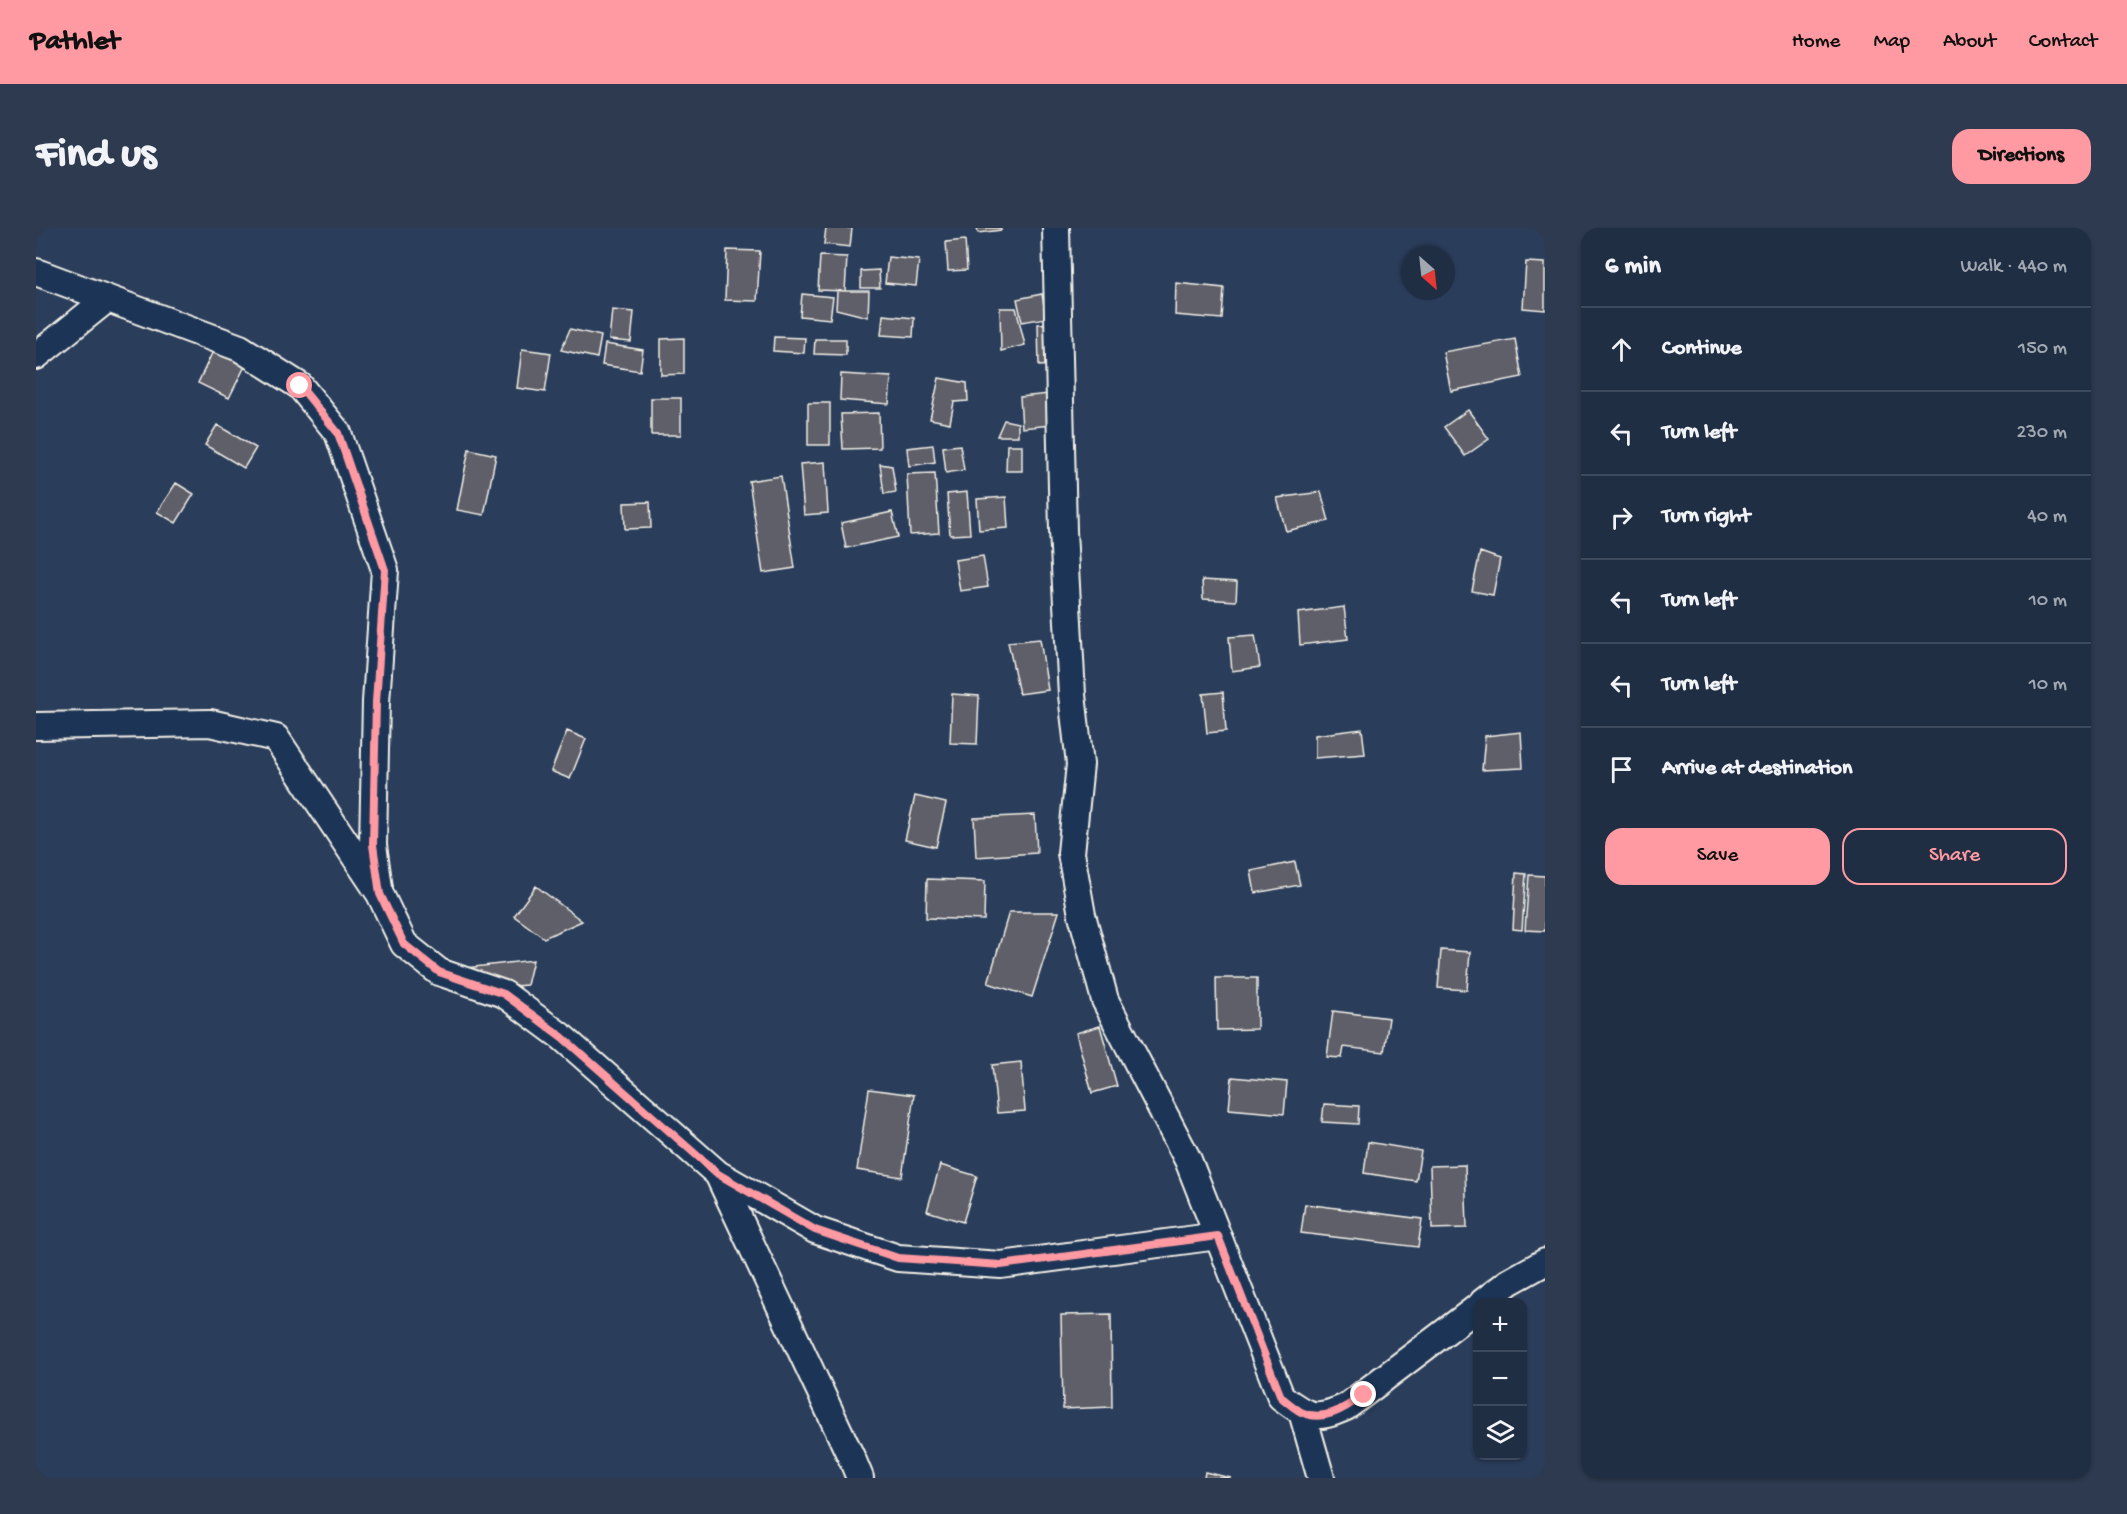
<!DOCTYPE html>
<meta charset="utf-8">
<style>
body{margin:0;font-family:"Gochi Hand",sans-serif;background:#2d3a4f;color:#f1f3f6}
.controls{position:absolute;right:18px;bottom:18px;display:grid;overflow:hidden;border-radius:12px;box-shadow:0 2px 4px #0004}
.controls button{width:54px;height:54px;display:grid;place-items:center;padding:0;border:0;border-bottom:2px solid #3d4a5d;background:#202e44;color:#f1f3f6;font:30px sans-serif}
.compass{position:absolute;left:1365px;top:18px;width:54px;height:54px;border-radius:50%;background:#202e44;box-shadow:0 2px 4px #0004;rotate:153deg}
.stop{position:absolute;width:18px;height:18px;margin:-14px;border:4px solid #ff9aa2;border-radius:50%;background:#fff}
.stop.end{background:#ff9aa2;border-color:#fff;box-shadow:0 2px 6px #0008}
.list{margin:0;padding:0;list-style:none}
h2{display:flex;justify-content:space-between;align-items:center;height:78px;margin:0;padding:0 24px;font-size:26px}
h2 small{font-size:20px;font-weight:400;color:#a2a8b2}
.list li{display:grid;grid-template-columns:39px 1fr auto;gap:18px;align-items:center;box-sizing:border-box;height:84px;padding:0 24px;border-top:2px solid #3d4a5d}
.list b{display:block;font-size:22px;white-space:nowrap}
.list em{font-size:20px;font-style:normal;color:#a2a8b2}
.actions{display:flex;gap:12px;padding:18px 24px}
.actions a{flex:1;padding:14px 0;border:2px solid #ff9aa2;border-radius:18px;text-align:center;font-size:21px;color:#ff9aa2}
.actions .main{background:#ff9aa2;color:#111}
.icon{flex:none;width:33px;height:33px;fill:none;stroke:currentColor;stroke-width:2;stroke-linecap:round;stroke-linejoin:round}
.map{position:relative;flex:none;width:1509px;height:1250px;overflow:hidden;border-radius:18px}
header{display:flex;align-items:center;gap:36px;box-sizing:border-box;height:84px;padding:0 30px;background:#ff9aa2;color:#111}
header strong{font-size:28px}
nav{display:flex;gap:33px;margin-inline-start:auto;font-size:21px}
.intro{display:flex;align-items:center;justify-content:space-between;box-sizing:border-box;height:144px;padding:0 36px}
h1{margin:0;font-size:42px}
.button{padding:15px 27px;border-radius:18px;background:#ff9aa2;color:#111;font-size:21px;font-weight:700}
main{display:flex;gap:36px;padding:0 36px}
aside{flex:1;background:#202e44;border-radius:18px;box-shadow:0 2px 4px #0004}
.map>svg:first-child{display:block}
.building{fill:#5f5f69;stroke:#f4f1e8;stroke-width:1.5}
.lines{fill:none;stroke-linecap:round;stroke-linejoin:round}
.street-casing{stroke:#f4f1e8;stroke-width:30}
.street{stroke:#1d3557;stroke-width:26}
.route{stroke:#ff9aa2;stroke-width:8}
</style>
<header>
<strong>Pathlet</strong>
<nav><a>Home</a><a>Map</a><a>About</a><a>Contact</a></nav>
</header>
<div class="intro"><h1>Find us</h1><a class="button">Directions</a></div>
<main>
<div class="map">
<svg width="1509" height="1250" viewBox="0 0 1509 1250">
<rect width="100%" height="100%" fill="#2a3d5b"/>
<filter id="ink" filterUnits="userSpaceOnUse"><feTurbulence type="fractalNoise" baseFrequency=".0167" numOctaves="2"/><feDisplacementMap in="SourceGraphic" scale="12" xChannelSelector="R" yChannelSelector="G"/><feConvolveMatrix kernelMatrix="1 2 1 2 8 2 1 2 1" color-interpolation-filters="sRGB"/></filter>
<g filter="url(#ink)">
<path class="building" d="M790 0H816L814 19 788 16Z
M941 0H965V2L942 5Z
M929 12 931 42 912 43 910 14Z
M691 22 724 23 721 73 689 72Z
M784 28 811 29 809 63 782 62Z
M852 29 883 32 880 58 849 55Z
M1490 34 1509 35V82L1487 80Z
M843 42 844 60H825V43Z
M1140 55 1188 60 1186 91 1139 87Z
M801 63H833L832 89 800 81Z
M766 66 797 69 794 91 764 88Z
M1006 66 1010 90 986 94 981 71Z
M964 80H980L989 117 965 123Z
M576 82 598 84 595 114 573 112Z
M847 87 878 90 877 109 845 107Z
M1017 95 1018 137 1003 138 1002 96Z
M534 101 565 108 561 130 525 122Z
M738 109 769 110 768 125 737 123Z
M648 110V146L625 147V111Z
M779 111H810V127L778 126Z
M1479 111 1486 149 1415 163 1407 124Z
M569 116 607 122 604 143 566 137Z
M486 121 515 125 509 164 481 160Z
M177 123 209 138 193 170 162 155Z
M805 146 855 149 853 176 804 172Z
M903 150 931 155 932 173 918 174 914 195 894 191Z
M1013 166 1015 197 986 200 984 169Z
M615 170H645V207H615Z
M772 175H794V217H772Z
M1432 182 1453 211 1429 228 1408 199Z
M843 185 844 220 807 221 805 186Z
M968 192 982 195V208H961Z
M181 197 220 220 208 240 169 217Z
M897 217 899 234 873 238 871 220Z
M924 217 928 242 910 245 907 219Z
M971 217H986V243H970Z
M433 221 460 227 448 287 421 282Z
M789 234 792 285 768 287 764 236Z
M844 236 856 238 860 264 848 266Z
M899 245 903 305 874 307 871 246Z
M745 248 759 340 727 345 713 253Z
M140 255 158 266 140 295 121 284Z
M931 264 934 306 914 307 911 266Z
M1285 264 1293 293 1250 303 1241 270Z
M970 269 972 300 943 302 941 271Z
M614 274 615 300 589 301 588 275Z
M856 284 862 309 810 320 805 295Z
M1444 324 1464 331 1457 367 1436 363Z
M947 328 952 359 924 363 919 332Z
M1166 352 1201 354 1200 373 1167 371Z
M1308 379 1312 411 1264 417 1262 385Z
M1219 407 1224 439 1196 443 1193 409Z
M1004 411 1012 462 983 466 972 414Z
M1187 464 1190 503 1171 505 1167 466Z
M916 466 943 468 941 516 914 515Z
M1326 501 1329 526 1279 530V507Z
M531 503 550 511 534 551 515 543Z
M1485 504 1487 540 1446 542 1449 508Z
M879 568 910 575 900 619 869 612Z
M999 587 1001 625 940 629 938 590Z
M1259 634 1264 657 1219 665 1215 643Z
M1480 645 1490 646 1486 702 1477 701Z
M1493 647 1509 648V703L1489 702Z
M891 651 949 653 948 692 890 690Z
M500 658 546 693 508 710 478 688Z
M973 684H1023L996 769 952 755Z
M1405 722 1434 724 1431 762 1402 760Z
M497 732 491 757 450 760 429 740Z
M1180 750H1221V801L1181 802Z
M1297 783 1353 790 1348 824 1308 819 1306 830 1291 829Z
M1064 798 1081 858 1056 865 1040 805Z
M985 834 989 883 961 885 956 837Z
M1196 849 1251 854 1248 886 1193 881Z
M833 861 878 867 866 949 821 942Z
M1288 876 1323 878 1322 896 1286 894Z
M1332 914 1385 923 1380 953 1328 945Z
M904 937 941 948 927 994 891 983Z
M1429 937 1431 1000 1396 1001 1394 938Z
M1269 976 1386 991 1382 1019 1265 1005Z
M1075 1086 1076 1179 1027 1181 1025 1087Z
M1169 1244 1195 1250H1168Z"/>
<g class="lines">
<defs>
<path id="street" d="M1020 0 1027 303 1036 467 1044 536 1035 625 1046 687 1069 772 1152 932 1245 1169C1272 1189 1279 1193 1310 1179L1442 1079
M0 44 204 120 264 158 302 205 349 342 340 474 337 617 343 660
M0 128 71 71
M0 498 174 495 240 510 344 666 368 716 403 744 468 766 526 809 682 946 779 1002 862 1030 965 1037 1182 1008
M682 946 817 1233 824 1250
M1447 1074 1473 1054 1509 1034
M1266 1184 1285 1250"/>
</defs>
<use href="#street" class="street-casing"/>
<use href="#street" class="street"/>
</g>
</g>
<g class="lines" filter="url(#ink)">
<path class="route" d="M264 158 302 205 349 342 340 474 337 617 344 666 368 716 403 744 468 766 526 809 682 946 779 1002 862 1030 965 1037 1182 1008 1245 1169C1251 1174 1258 1180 1265 1184 1288 1195 1309 1180 1328 1167"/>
</g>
</svg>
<div class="controls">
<button>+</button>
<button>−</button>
<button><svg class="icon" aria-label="layers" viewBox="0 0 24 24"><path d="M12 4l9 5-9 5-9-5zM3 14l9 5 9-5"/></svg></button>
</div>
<svg class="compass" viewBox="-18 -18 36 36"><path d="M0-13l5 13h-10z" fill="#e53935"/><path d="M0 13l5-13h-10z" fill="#a2a8b2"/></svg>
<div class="stop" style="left:264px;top:158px"></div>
<div class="stop end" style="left:1328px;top:1167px"></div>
</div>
<aside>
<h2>6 min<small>Walk · 440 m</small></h2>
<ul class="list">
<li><svg class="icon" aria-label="ahead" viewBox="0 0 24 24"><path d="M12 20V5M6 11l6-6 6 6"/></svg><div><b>Continue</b></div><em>150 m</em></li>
<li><svg class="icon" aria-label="left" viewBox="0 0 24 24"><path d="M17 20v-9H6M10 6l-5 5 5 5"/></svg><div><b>Turn left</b></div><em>230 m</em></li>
<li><svg class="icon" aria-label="right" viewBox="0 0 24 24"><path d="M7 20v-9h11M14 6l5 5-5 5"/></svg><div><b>Turn right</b></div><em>40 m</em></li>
<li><svg class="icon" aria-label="left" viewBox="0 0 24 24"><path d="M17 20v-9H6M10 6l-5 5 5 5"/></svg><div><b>Turn left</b></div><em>10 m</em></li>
<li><svg class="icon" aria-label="left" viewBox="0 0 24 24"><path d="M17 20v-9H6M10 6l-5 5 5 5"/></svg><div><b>Turn left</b></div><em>10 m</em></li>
<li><svg class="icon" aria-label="arrive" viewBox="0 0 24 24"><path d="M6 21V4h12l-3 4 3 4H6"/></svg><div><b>Arrive at destination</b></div></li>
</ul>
<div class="actions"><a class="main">Save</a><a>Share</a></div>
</aside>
</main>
